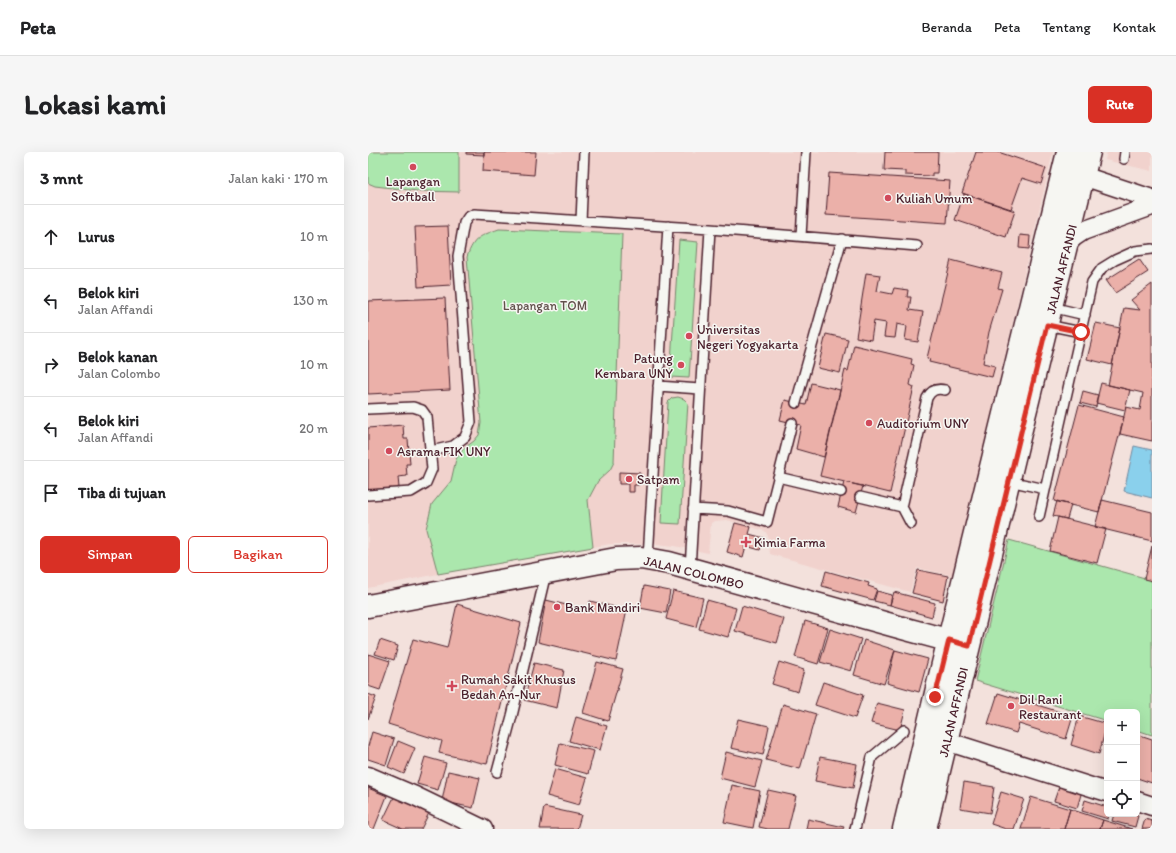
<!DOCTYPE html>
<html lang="id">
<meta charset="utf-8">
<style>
body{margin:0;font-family:Itim,sans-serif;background:#f6f6f6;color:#202124}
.controls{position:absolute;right:12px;bottom:12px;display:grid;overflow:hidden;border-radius:6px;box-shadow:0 4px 16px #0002}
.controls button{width:36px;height:36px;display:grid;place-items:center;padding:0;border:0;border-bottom:1px solid #e0e0e0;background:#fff;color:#202124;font:20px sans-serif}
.stop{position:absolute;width:12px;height:12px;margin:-9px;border:3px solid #d93025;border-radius:50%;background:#fff}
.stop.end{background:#d93025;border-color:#fff;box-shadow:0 1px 4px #0008}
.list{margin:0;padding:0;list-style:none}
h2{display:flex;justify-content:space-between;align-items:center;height:52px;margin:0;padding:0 16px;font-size:17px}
h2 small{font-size:13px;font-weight:400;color:#757577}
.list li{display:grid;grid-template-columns:26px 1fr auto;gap:12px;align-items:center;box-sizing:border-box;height:64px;padding:0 16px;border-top:1px solid #e0e0e0}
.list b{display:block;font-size:15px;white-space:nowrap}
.list p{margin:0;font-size:13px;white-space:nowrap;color:#757577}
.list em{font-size:13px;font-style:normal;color:#757577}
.actions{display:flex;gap:8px;padding:12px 16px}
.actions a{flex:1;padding:9px 0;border:1px solid #d93025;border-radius:6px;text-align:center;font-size:14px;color:#d93025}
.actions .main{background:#d93025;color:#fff}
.icon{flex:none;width:22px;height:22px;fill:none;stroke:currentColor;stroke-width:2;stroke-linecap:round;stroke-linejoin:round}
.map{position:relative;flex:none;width:784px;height:677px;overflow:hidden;border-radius:6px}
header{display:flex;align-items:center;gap:24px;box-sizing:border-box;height:56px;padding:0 20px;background:#fff;border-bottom:1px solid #e0e0e0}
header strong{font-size:19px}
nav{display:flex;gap:22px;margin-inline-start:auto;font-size:14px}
.intro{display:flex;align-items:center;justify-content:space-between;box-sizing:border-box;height:96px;padding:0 24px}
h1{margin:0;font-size:28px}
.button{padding:10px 18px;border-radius:6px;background:#d93025;color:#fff;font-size:14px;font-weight:700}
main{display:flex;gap:24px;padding:0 24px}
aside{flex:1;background:#fff;border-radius:6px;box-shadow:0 4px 16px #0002}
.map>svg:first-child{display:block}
.built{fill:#f1d2cd}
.green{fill:#abe7ad;stroke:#7a836c}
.water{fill:#8ad0ec;stroke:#70899f}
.building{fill:#ebb0a9;stroke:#4a1f2b}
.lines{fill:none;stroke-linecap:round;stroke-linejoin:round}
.lane-casing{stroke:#4a1f2b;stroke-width:12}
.street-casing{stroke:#4a1f2b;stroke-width:21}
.secondary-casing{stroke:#4a1f2b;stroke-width:25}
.lane{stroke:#f6f6f2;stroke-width:9}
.street{stroke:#f6f6f2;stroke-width:18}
.secondary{stroke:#f6f6f2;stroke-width:22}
.route{stroke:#d93025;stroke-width:5}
.poi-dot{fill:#d1495b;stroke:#f6f6f2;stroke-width:1.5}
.labels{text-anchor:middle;stroke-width:3;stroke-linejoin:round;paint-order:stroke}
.poi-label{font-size:13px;fill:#4a1f2b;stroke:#f6f6f2;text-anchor:start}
.street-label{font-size:13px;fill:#4a1f2b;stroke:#f6f6f2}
.park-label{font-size:13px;fill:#62514c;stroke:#f6f6f2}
</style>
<header>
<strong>Peta</strong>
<nav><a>Beranda</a><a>Peta</a><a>Tentang</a><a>Kontak</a></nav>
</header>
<div class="intro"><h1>Lokasi kami</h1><a class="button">Rute</a></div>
<main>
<aside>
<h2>3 mnt<small>Jalan kaki · 170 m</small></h2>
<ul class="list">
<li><svg class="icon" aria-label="ahead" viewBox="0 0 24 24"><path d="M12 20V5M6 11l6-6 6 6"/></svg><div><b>Lurus</b></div><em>10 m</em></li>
<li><svg class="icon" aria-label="left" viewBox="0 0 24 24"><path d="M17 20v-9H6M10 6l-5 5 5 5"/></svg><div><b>Belok kiri</b><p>Jalan Affandi</p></div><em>130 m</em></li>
<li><svg class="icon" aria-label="right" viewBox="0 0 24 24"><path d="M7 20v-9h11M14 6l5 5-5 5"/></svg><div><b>Belok kanan</b><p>Jalan Colombo</p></div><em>10 m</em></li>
<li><svg class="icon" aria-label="left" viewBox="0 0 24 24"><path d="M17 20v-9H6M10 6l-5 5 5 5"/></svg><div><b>Belok kiri</b><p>Jalan Affandi</p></div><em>20 m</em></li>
<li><svg class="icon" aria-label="arrive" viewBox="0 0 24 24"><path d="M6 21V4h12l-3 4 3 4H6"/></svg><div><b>Tiba di tujuan</b></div></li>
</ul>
<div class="actions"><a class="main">Simpan</a><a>Bagikan</a></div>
</aside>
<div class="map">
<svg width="784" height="677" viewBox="0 0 784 677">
<rect width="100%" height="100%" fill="#f3e1dc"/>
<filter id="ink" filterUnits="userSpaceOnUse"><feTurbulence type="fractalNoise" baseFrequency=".025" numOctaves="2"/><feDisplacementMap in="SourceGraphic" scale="8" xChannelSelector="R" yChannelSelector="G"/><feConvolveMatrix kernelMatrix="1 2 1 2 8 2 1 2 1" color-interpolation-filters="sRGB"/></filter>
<g filter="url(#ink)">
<path class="built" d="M0 0H685L585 424 549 416 542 440 402 402 400 384 397 379 359 368 347 369 343 371 340 401 307 394 289 392H242L70 422 0 436Z
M739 0H784V19L737 8Z"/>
<path class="green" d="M0 0H91V40L49 39 7 34 0 31Z
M131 77 254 82 246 310 242 318 230 329 220 348 225 395 70 422 58 377 64 352 83 329 88 307 95 297 106 289 111 283 113 271 99 105C106 85 112 84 131 77Z
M311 88 330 90 321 226 302 225Z
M310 245 316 247 320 251 312 372 293 371 300 250 304 246Z
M641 388 784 428V583L769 578V560H739V569L607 529Z"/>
<path class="water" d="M766 294 784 298V346L756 339Z"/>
<path class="building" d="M98 0H116V3L98 2Z
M116 0H168L166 23 115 19Z
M517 0H570L569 21H564V24L537 23V19L516 18Z
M608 0H630L678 16 673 32 654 26 643 57 594 41Z
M461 21 582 29 579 71 458 63Z
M596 42 647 59 638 85 587 68Z
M80 74 83 133 50 135 47 75Z
M652 83 662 84 661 97 651 96Z
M771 107 780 120 747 141 738 128Z
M583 108 634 121 630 136 634 137 621 180 615 211 627 214 624 225 561 210 562 207 559 206Z
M498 121 512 123 509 139 524 142 526 136 540 138 539 145H543L541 158 555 160 550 190 537 188 539 174 529 172 527 186 516 185 518 171 506 169 503 188 488 185Z
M784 132V289L752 282 758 255 772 258 775 241 740 233 756 156 772 158 763 148Z
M77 146 82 238 0 242V149Z
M728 171 752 176 744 213 719 207Z
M458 182 480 187 472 221 450 216Z
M486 193 544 207 543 212 546 213 542 233 546 235 522 341 452 324 477 218 480 219Z
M443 231 472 238 456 305 428 297 433 273 412 268 417 248 438 253Z
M733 231 762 238 757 258 728 251Z
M715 239 730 243 728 255 712 251Z
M711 253 756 265 731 360 686 349Z
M35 273 36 287H40L42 312H38L39 324 30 325 31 336 0 338V276Z
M251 320 272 321 271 333H266V340H260V332H251Z
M476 330 495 334 488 360 470 355Z
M734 348 784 360V389L727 375Z
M689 349 703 353 699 367 685 364Z
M690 365 738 377 729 411 682 399Z
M367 371 383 375 381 382 396 386 392 398 378 394 375 405 359 400Z
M784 394V429L776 427Z
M550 418 580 424 575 449 544 441Z
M458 419 501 431 500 434 509 437 505 448 454 434Z
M276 434 302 439 298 461 272 456Z
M305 439 335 446 328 475 298 467Z
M509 439 524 443 522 453 506 449Z
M526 440 567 451 564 465 522 453Z
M178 448 219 458 222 449 259 458 248 509 170 490Z
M339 448 368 456 360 485 331 477Z
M89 452 153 471 119 612 71 601 74 589 20 572 45 487 79 496Z
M374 454 416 467 409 491 367 479Z
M437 469 460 476 450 512 427 505Z
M462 477 493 487 483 519 452 510Z
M12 488 30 494 26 508 7 502Z
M496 488 527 498 516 532 486 523Z
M527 498 560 507 551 540 519 531Z
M0 502 22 509 12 538 0 534Z
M229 510 255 517 240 569 215 561Z
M411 510 436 518 430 540 404 532Z
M166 511 196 518 189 556 156 548Z
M455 530 495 543 487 566 447 553Z
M630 541 705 564 698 587 651 572 648 581 620 572Z
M0 542 8 545 0 567Z
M509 551 537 558 532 578 503 571Z
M415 552 448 562 432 617 398 608Z
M711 564 739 572 731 602 703 593Z
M208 565 239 574 232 598 201 589Z
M370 567 401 574 395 603 363 596Z
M4 580 26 587 18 613 0 607V594Z
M769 582 784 587V631L769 626Z
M30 589 47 596 36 622 20 615Z
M192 591 226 599 220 622 187 613Z
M358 600 394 609 387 635 352 626Z
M57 605 78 611 70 638 49 632Z
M452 605 489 612 485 636 447 629Z
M187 617 219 626 211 653 179 644Z
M80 619 112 626 105 656 74 649Z
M596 630 626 635 622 661 592 656Z
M692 632 714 639 709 656 686 649Z
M364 633 392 639 385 676 356 670Z
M0 636 19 644 6 677H0Z
M400 638 428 644 420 677H400L391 675Z
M633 640 656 647 646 677H638L623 672Z
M26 645 61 661 53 677H35L15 668Z
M663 645 702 657 696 677H653Z
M717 648 739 655V662H741L740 667 714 659Z
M176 655 213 663 209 677H172Z
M702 657 735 668 732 677H696Z
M746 662H764L770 664 767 675 744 669Z
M440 667 476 675 475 677H438Z
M777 667 784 669V677H774Z
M735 668 764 677H732Z"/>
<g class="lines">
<defs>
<path id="lane" d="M756 7 757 0
M213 69 216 0
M433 84 438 0
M683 155 717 163
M679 173 713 180
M290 234 332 237
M428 251 474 87
M0 257 45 255 54 258 59 265 64 317 58 331 43 340 0 343
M63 299 85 294 97 285 103 270 90 104 96 71 100 65 106 62 342 77 549 94
M410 325 473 340
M641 329 677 337
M492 345 534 355
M325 357 360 359 399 370 424 271
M671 365 724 130 734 116 747 108 767 99 784 97
M543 372 534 355 559 246C563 238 568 236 577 238
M280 406 300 74
M322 417 342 77
M129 620 144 564 178 421
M487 677 504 605 536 578"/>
<path id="street" d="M715 24 784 47
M699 92 706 85 715 79 784 54
M578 589 739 640
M0 624 47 644 115 677
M769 649 784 654"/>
<path id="secondary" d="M0 454 248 407 273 406 301 411 538 477 594 492
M536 677 571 528 700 0
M557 677 652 281 721 0"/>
</defs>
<use href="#lane" class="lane-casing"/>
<use href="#street" class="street-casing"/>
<use href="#secondary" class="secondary-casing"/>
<use href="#lane" class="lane"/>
<use href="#street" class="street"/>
<use href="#secondary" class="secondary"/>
</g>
</g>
<g class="lines" filter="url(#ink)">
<path class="route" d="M567 545 581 488 601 494 679 173 713 180"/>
</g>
<g class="poi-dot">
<circle cx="45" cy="15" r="4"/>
<circle cx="520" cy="46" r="4"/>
<circle cx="321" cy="184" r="4"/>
<circle cx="313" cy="213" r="4"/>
<circle cx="501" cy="271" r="4"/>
<circle cx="21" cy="299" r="4"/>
<circle cx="261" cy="327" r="4"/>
<path d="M376 384h4v4h4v4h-4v4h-4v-4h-4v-4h4z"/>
<circle cx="189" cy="455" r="4"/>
<path d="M82 528h4v4h4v4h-4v4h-4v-4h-4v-4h4z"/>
<circle cx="643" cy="554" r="4"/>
</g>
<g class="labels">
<g class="poi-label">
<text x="45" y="34" text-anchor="middle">Lapangan<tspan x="45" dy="15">Softball</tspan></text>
<text x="528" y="51">Kuliah Umum</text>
<text x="329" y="182">Universitas<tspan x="329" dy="15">Negeri Yogyakarta</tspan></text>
<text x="305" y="211" text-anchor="end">Patung<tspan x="305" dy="15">Kembara UNY</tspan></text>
<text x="509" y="276">Auditorium UNY</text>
<text x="29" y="304">Asrama FIK UNY</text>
<text x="269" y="332">Satpam</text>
<text x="386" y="395">Kimia Farma</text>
<text x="197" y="460">Bank Mandiri</text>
<text x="93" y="532">Rumah Sakit Khusus<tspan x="93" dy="15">Bedah An-Nur</tspan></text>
<text x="651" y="552">Dil Rani<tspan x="651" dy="15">Restaurant</tspan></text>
</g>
<g class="street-label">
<text transform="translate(693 117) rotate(-76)" y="5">JALAN AFFANDI</text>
<text transform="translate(326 420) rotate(14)" y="5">JALAN COLOMBO</text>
<text transform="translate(585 560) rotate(-77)" y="5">JALAN AFFANDI</text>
</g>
<g class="park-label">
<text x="177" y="158">Lapangan TOM</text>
</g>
</g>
</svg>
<div class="controls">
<button>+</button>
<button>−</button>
<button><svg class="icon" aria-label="locate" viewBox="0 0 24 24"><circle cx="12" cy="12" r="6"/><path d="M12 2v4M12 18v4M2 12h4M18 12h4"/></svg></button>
</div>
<div class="stop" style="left:713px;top:180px"></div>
<div class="stop end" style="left:567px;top:545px"></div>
</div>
</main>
